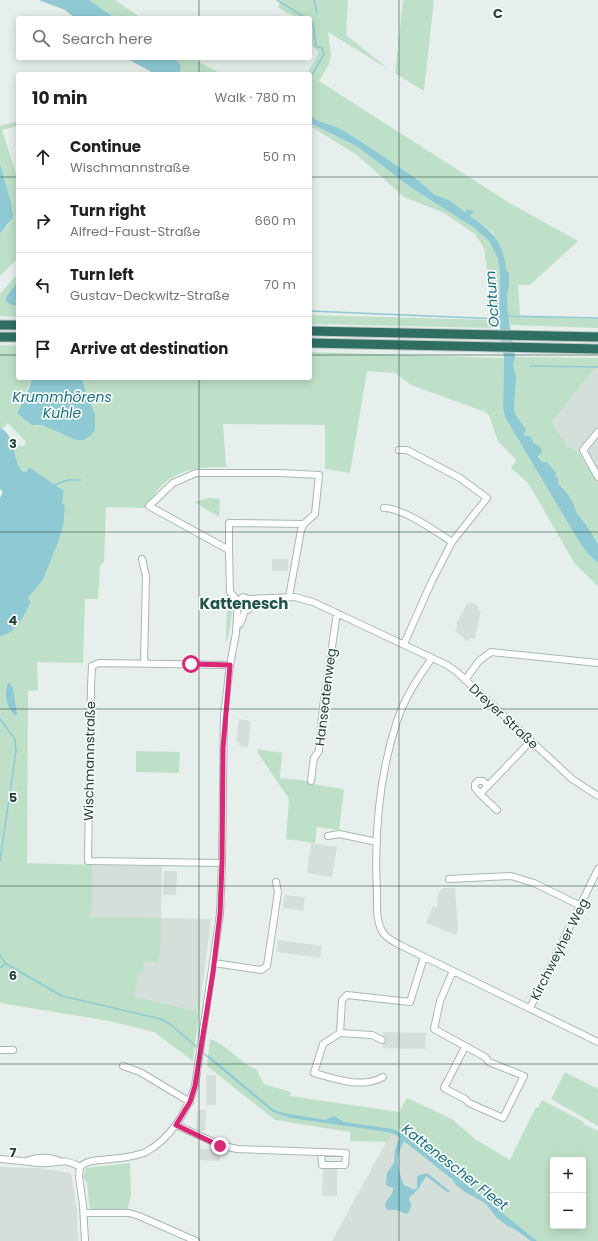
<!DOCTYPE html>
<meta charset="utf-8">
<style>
body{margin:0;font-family:Poppins,sans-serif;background:#f6f6f6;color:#202124}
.controls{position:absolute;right:12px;bottom:12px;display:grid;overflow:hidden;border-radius:4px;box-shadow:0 2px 10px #0003}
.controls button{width:36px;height:36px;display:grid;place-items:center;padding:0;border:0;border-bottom:1px solid #e0e0e0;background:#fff;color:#202124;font:20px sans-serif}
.stop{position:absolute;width:12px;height:12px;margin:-9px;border:3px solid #db2777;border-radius:50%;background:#fff}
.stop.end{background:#db2777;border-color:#fff;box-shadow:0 1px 4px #0008}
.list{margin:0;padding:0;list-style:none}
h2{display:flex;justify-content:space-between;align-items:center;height:52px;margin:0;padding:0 16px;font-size:17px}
h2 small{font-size:13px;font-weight:400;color:#757577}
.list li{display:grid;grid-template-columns:26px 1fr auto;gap:12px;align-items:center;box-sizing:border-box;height:64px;padding:0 16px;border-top:1px solid #e0e0e0}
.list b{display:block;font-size:15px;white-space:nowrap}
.list p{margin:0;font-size:13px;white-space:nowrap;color:#757577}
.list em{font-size:13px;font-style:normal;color:#757577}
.icon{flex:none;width:22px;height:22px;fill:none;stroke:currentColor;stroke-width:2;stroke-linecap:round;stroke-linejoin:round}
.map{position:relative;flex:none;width:598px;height:1241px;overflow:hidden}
.search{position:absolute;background:#fff;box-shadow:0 2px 10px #0003;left:16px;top:16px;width:296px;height:44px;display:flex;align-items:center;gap:10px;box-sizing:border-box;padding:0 14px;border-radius:4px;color:#757577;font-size:15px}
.panel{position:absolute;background:#fff;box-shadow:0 2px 10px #0003;left:16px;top:72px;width:296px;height:308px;border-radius:4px}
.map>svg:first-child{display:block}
.built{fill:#d4dfda}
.green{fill:#bfe0c8;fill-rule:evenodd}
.water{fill:#8ec9d4}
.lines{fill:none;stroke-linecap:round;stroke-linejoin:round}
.stream{stroke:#8ec9d4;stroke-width:1.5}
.minor-casing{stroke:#a8b8b2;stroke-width:8}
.highway-casing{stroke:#c2cac8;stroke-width:11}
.minor{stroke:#fff;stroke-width:6}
.highway{stroke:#2f6f62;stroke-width:9}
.route{stroke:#db2777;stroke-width:5}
.grid{fill:none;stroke:#24423a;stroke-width:1;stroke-opacity:0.55}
.labels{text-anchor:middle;stroke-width:3.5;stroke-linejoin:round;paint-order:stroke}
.street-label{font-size:13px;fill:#24423a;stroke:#f7fbf9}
.water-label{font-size:14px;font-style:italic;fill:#1c6f80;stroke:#f7fbf9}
.quarter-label{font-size:15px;font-weight:bold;fill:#1f5548;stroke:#f7fbf9}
.grid-label{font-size:13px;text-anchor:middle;font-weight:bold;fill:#24423a;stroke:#f7fbf9;stroke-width:3.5;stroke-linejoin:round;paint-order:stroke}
</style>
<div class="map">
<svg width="598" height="1241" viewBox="0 0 598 1241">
<rect width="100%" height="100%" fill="#e6efeb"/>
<path class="built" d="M595 368H598V484L579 453 567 446 552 422Z
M272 559H288V571H272Z
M471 602 479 606 478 610 481 611 475 639 470 638 467 641 455 631 458 626 456 624 467 604 469 605Z
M239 719 251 721 248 747 239 746V742L236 741Z
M311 843 337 847 332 877 307 873Z
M92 865 162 866 161 918 211 919 199 1012 116 992 81 942 92 910Z
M164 871H177L176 895H163Z
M443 888H455L458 930 456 935 426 923 433 906 437 907 438 893Z
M284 895 305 897 303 911 283 908Z
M278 940 322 946 320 958 277 952Z
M383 1032 426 1033 425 1049 383 1048Z
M206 1075H216V1105H206Z
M197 1110H206L205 1131H196Z
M391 1133 400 1137 452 1179 456 1185 485 1203 497 1218 507 1226 515 1229 531 1241H332Z
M200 1149H217L220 1151V1161L200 1160Z
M0 1167 37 1168 71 1173 77 1211 78 1241H0Z
M323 1168 337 1169V1196H322Z"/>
<path class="green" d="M89 0H115L141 18H115Z
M281 0H348L346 35 395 74 403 0H434L424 91 328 32 331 54 329 64 319 81 508 202 578 241 530 285H518L520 315H508L507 295 509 287 502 250 492 232 470 216 473 211 465 212 449 200 435 195 418 180 365 144 339 128 316 120 310 114V74H307L318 54 317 50 312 46 310 18C297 18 288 15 278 7Z
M175 58H191L222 74H179L181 66Z
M18 121V126L2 130 18 180V258L0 276V234L9 224 3 176 0 164V126Z
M310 123 358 147 410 187 473 227 489 241 499 258 500 274 499 320 496 328 310 324V315L494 320 484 248 475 234 444 213 404 197 357 155 310 126Z
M18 273V281L6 297 11 305H18V317L0 316V294Z
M508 316 598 319V328L510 325Z
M0 345 18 346V378H32L17 413 36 426 42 425 76 440 95 413 81 378H310V352L504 358 503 408 505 417 575 535 587 553 598 563V586L575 564 528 483 511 468 516 460 498 441 489 415 485 412 411 385 395 373 367 371 350 473 325 469V425L223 424 226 467C188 466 164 473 146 508L106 507 104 562 100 565 98 599H85L83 663 37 662 38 690 28 691 27 863 92 865V910L90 917 161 918V942L158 962H144L143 973H138L137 985 133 996 199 1012 193 1061 154 1032 109 1021 0 1003V636H2L24 615 31 602 28 598 43 580 59 540 64 522 65 507 62 503 64 491 29 467 26 472 22 471 18 466 12 445 24 446 26 442 8 423 2 429 0 428Z
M515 357 598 358V368H595L552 422 567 446 579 453 598 484V542C593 536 581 515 576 512L563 487 559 485 558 478 555 476V472L547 462H542L531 438 525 436 524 432 527 431 515 414 514 408 515 389 513 365Z
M208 498 220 499 219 517 194 502Z
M227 589C236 604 231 623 227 641H226Z
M258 749 282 753 280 778 309 781 312 784 344 789 339 830 317 827 315 843 286 839 289 799 258 753Z
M136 751 180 752 179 773 136 772Z
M210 1039C228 1045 239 1063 256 1069L264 1084 291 1092 290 1096 399 1112 407 1098 452 1119 475 1139 510 1160 536 1107 538 1108 542 1100 584 1122 583 1124 598 1131V1241H531L497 1218 485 1203 465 1192 456 1185 452 1179 394 1134 392 1133 387 1142 350 1141V1132L275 1120 207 1066ZM553 1160H583V1226H553Z
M565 1072 598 1089V1126L551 1099Z
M130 1163 131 1196 127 1211 90 1210 87 1183 83 1177 86 1168Z"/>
<path class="water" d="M39 0H89L115 18H75L65 10Z
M126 58H175L181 66 179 74H155Z
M310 114 316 120 339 128 365 144 418 180 435 195 449 200 465 212 468 209 474 211 470 216C493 232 504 242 506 271L509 272V287L507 295 508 315 515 357 513 365 516 377 514 408 515 414 527 431 524 432 525 436H530L534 443 541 448 542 452 538 456 542 462H547L556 473 555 476 558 478 559 485C565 488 576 506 576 512 579 514 597 540 598 544 598 550 598 557 598 563L587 553 575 535 505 417 503 408 504 358 499 320 500 274 498 258 489 241 473 227 410 187 358 147 310 123Z
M0 164 11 203 13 217 0 234Z
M18 281V305H11L6 301V297Z
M32 378H81L95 414V430L91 435 84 440H76L42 425H32L17 413 29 388Z
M0 428C16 435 12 459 22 471L26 472 29 467 64 491 62 503 65 507 64 522 59 540 43 580 28 598 31 602C24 615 16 634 0 636V498L3 492 0 489Z
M8 683H10L13 688 17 714 16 716C6 708 4 694 8 683Z
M208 1055 274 1110 283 1113 325 1120 334 1116 344 1122 393 1129 406 1135 537 1241H531L515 1229 507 1226 497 1218 485 1203 465 1192 456 1185 452 1179 404 1141C395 1158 397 1168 404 1185L414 1190 417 1188V1176L427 1173 448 1190H452L447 1192 426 1176 419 1188 409 1198 411 1205 409 1212 406 1214 397 1210H387C381 1200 394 1197 393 1188L386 1185 387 1173 394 1163 395 1149 400 1137 388 1132 291 1118 273 1112 208 1058Z"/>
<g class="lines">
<path class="stream" d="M277 0 306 18
M314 0 317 14
M310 21 313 24 316 46 322 48 324 54 310 78
M310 311 500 319
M506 316 598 318
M530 366 598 367
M54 485 68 480H81
M0 719 15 739 16 751 0 861
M0 955 5 963 62 996 161 1019 170 1024 198 1048
M0 968 5 964
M202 1052 208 1057"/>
<defs>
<path id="minor" d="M598 432 583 450 598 477
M399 450H407L460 478 487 498 452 542 431 583 404 644
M384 508C403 508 435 531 452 542
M229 550V523L304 524
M142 559 146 576 144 663
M238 601 230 592 229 550 149 506 173 483 196 473H279L319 475 315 514 304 524 301 530 289 597
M238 601 243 597 249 599 295 597 313 602 447 665 457 672 572 779 598 796
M240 624 245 611 248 610 251 605 263 601
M432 658C418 678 405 697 397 721 379 776 374 835 377 893 377 905 376 920 382 931 385 937 391 940 396 943L598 1042
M465 680 479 661 491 652 598 663
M311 781 314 758 319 751 323 707 337 613
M480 794 475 788V784L478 781H483L488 786
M497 810 480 794 531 741
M328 836 339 834 377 842
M222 863 88 861 91 686 92 666 99 663 230 665
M449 879 511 876 534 883 581 906
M214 963 261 970 267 966 278 892 276 882
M453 971 440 1001 434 1029 485 1057 489 1062 524 1076 503 1118 469 1103 465 1099 444 1088 465 1047
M530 1008 598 869
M340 1033 342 1000 347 995 410 1002 424 957
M382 1040 372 1035 340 1033 323 1044 314 1073C335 1079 363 1089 383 1077
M0 1050H13
M123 1066 140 1072 190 1102
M176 1125 220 1145 237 1149 346 1153 345 1165H322L321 1152
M0 1159C13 1160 25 1161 38 1163 57 1165 60 1156 80 1167
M29 1160C39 1157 48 1157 58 1160
M80 1167C88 1159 99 1161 109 1159 121 1158 135 1157 146 1152 170 1139 187 1112 195 1086L220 914 222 863 224 715 230 665 236 633 238 601
M80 1167 79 1177 83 1205 85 1241
M84 1213H129L139 1216 196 1241"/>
<path id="highway" d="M0 325H18
M310 331 598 337
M0 337H18
M310 343 598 349"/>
</defs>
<use href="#minor" class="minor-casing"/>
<use href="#highway" class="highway-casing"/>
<use href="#minor" class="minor"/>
<use href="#highway" class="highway"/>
</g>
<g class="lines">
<path class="route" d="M191 664 230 665 223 748 222 863 220 914 213 972 195 1086 190 1102 176 1125 220 1146"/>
</g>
<path class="grid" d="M199 0V18M399 0V1241M199 58V74M0 177H18M310 177H598M0 355H18M310 355H598M199 378V1241M0 532H598M0 709H598M0 886H598M0 1064H598"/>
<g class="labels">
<g class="street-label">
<text transform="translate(325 697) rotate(-83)" y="5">Hanseatenweg</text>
<text transform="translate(504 716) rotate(43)" y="5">Dreyer Straße</text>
<text transform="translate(89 761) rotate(-89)" y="5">Wischmannstraße</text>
<text transform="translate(559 949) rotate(-63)" y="5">Kirchweyher Weg</text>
</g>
<g class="water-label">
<text transform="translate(492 299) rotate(-94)" y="5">Ochtum</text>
<text x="62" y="402">Krummhörens<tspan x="62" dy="16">Kuhle</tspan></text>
<text transform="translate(455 1167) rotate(38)" y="5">Kattenescher Fleet</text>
</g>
<g class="quarter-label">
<text x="244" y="609">Kattenesch</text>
</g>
</g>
<g class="grid-label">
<text x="498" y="18">C</text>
<text x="13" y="448">3</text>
<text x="13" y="625">4</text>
<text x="13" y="802">5</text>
<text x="13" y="980">6</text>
<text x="13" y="1157">7</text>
</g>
</svg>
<div class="controls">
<button>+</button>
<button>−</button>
</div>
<div class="stop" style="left:191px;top:664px"></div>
<div class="stop end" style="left:220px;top:1146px"></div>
<div class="search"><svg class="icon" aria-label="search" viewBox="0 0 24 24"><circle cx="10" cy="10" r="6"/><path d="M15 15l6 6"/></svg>Search here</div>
<section class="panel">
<h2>10 min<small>Walk · 780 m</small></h2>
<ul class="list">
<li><svg class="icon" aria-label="ahead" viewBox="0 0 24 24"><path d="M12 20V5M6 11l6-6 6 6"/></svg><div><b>Continue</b><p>Wischmannstraße</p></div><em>50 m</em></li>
<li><svg class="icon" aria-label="right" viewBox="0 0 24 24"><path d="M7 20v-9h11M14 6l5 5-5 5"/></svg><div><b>Turn right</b><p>Alfred-Faust-Straße</p></div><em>660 m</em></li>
<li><svg class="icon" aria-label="left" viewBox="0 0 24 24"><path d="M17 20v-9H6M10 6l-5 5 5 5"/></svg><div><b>Turn left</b><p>Gustav-Deckwitz-Straße</p></div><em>70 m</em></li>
<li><svg class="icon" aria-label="arrive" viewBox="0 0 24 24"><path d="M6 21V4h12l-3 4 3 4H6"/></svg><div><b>Arrive at destination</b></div></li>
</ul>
</section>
</div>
